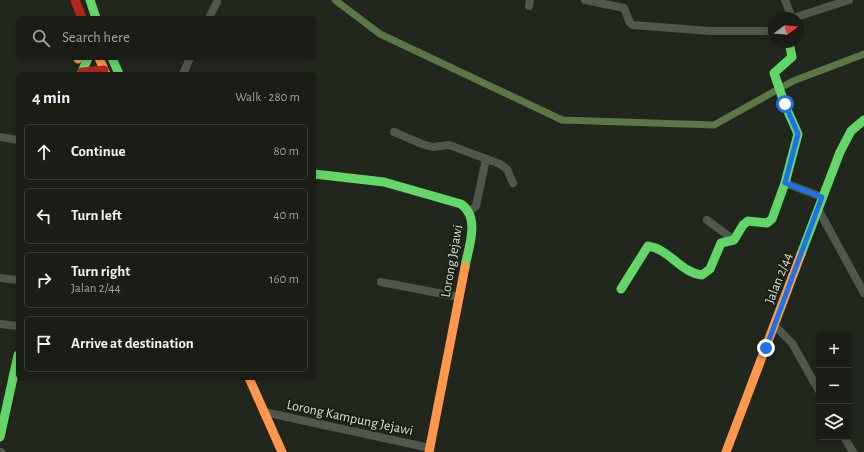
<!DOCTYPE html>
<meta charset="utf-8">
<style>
body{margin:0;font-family:"Alegreya Sans",sans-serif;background:#23261f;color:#f1f3f6}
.controls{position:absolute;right:12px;bottom:12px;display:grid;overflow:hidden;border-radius:6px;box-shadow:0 2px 6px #0003}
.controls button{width:36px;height:36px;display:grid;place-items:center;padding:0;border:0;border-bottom:1px solid #383b35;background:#1a1d16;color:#f1f3f6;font:20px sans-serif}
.compass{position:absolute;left:768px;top:12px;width:36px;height:36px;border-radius:50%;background:#1a1d16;box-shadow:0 2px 6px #0003;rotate:74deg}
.stop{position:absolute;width:12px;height:12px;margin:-9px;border:3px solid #1a73e8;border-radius:50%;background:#fff}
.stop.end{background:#1a73e8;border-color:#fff;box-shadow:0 1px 4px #0008}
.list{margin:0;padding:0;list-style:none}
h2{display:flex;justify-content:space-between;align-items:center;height:52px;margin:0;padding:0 16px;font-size:17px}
h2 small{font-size:13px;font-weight:400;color:#9fa2a1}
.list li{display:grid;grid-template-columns:26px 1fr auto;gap:12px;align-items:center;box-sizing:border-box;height:56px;margin:0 8px 8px;padding:0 8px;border:1px solid #383b35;border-radius:6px}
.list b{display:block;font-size:15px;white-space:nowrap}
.list p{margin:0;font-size:13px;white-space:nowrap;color:#9fa2a1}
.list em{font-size:13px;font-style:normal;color:#9fa2a1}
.icon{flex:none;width:22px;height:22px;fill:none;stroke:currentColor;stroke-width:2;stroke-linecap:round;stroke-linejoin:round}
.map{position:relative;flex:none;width:864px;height:452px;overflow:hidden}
.search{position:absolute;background:#1a1d16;box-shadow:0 2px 6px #0003;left:16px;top:16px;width:300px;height:44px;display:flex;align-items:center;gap:10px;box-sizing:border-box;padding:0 14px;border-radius:6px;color:#9fa2a1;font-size:15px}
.panel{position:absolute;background:#1a1d16;box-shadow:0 2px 6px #0003;left:16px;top:72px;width:300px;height:308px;border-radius:6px}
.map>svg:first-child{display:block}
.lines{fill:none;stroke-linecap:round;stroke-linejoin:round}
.canal{stroke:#5b7746;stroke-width:7}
.street{stroke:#52574e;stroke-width:8}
.fast{stroke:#63d668;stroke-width:9}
.slow{stroke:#ff974d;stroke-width:9}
.jam{stroke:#b3261e;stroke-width:9}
.route{stroke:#1a73e8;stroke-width:5}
.labels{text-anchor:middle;stroke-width:4;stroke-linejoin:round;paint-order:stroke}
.street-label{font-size:14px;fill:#d9dfd4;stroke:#182111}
</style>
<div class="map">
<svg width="864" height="452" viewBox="0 0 864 452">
<rect width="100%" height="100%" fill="#22271e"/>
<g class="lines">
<path class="canal" d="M335 0 380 34 562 120 714 125 793 81 864 54"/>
<path class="street" d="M585 0 624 8 630 23 633 25 710 31H774
M785 0 792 18
M529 6 530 0
M209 18 217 2
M793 18 849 0
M183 74 190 58
M394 132 422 144 433 147 449 145 500 164 507 169 513 183
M0 137 18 140
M785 183 822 197
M818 209 864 293
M470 211 476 206 486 159
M707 220 734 240
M0 278 18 280
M381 282 459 297
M0 324 18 326
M775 326 792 343 819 391
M264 412 430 448
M844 437 853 452
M0 452H1"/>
<path class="fast" d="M90 0 96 18
M112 58 119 74
M81 74 88 58
M314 174 384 182 461 204C481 218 468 248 465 267
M801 254 840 152 851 131 864 120
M621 289 648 246C669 249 680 272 702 275L710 269 721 243 734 240 743 225 748 221 767 223 772 219 785 183 798 134 785 105 774 73 792 57 789 42
M0 437 18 355"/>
<path class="slow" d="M78 58V59
M99 58 106 74
M249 378 282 452
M429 452 465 267
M726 452 801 254"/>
<path class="jam" d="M75 0 82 18
M82 72 104 70"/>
</g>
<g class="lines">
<path class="route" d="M766 348 822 197 785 183 798 134 785 104"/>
</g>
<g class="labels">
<g class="street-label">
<text transform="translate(451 261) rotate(-80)" y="5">Lorong Jejawi</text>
<text transform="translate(778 278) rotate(-69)" y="5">Jalan 2/44</text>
<text transform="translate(350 417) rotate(12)" y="5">Lorong Kampung Jejawi</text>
</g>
</g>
</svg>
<div class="controls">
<button>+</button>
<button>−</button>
<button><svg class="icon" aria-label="layers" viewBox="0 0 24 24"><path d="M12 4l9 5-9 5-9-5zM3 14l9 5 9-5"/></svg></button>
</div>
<svg class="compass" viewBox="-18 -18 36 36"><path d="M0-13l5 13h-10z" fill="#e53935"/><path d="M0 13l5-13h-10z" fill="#9fa2a1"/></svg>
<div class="stop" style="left:785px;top:104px"></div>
<div class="stop end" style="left:766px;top:348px"></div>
<div class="search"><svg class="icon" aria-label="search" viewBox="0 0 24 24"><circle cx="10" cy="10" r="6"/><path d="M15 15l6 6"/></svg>Search here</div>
<section class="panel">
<h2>4 min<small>Walk · 280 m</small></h2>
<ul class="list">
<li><svg class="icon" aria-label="ahead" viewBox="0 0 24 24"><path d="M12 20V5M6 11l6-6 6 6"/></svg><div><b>Continue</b></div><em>80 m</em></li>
<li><svg class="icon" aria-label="left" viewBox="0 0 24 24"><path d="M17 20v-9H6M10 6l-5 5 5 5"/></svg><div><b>Turn left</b></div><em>40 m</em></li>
<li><svg class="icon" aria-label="right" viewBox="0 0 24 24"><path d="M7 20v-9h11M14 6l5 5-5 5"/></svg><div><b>Turn right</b><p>Jalan 2/44</p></div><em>160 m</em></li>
<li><svg class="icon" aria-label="arrive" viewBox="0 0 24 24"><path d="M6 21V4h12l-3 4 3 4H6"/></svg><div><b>Arrive at destination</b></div></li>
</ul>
</section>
</div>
